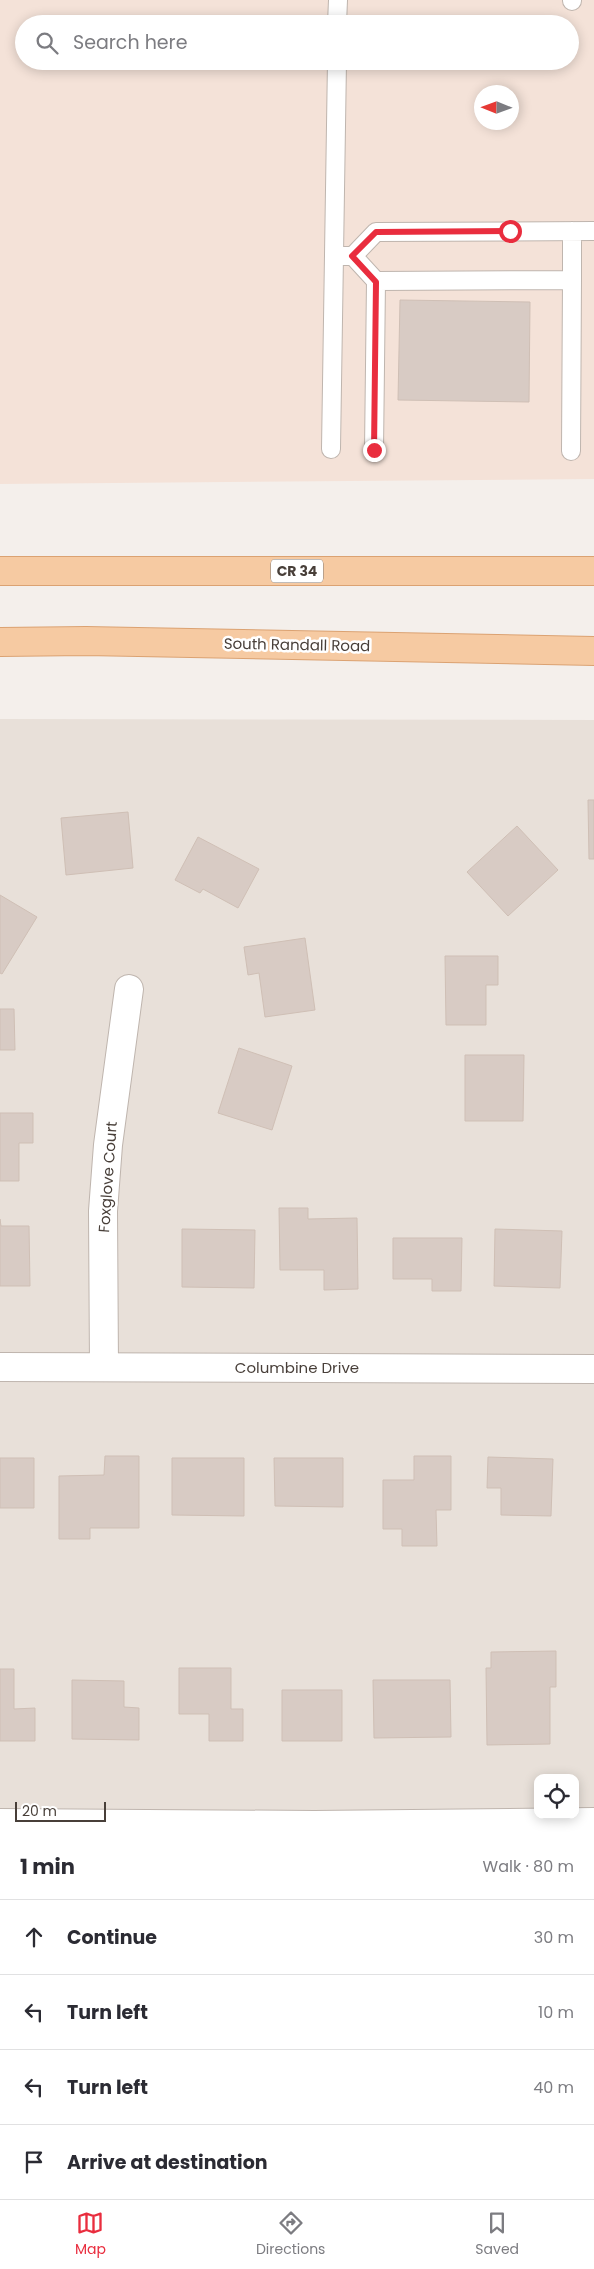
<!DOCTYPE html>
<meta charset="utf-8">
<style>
body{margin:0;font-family:Poppins,sans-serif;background:#f2f2f3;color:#2b2b33}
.controls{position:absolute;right:15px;bottom:15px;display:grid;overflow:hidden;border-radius:10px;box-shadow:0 2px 12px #0003}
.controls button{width:45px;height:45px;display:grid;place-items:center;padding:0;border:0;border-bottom:1px solid #e1e1e2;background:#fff;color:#2b2b33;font:25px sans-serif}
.compass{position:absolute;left:474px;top:85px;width:45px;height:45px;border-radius:50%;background:#fff;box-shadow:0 2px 12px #0003;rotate:271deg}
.scale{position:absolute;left:15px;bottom:12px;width:91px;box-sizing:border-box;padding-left:5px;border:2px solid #483f39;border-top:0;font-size:14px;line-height:18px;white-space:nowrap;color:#483f39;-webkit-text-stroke:4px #fff;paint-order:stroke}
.stop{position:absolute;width:15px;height:15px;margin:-11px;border:4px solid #e92d3e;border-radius:50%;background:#fff}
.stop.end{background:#e92d3e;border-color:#fff;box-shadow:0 1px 5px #0008}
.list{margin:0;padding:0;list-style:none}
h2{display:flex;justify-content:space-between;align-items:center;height:65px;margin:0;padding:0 20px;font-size:21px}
h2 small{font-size:16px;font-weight:400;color:#7c7c81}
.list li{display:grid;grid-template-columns:32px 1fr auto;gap:15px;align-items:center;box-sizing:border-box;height:75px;padding:0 20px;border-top:1px solid #e1e1e2}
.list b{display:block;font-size:19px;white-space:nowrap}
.list em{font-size:16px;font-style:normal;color:#7c7c81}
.icon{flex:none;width:28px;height:28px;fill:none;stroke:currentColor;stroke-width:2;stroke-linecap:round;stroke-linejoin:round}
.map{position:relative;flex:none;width:594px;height:1834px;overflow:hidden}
.search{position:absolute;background:#fff;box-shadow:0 2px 12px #0003;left:15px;right:15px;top:15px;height:55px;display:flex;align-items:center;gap:12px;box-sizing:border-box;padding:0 18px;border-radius:28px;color:#7c7c81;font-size:19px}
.sheet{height:365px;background:#fff}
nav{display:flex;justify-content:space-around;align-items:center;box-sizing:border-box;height:70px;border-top:1px solid #e1e1e2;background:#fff;font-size:14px;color:#7c7c81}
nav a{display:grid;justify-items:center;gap:2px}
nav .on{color:#e92d3e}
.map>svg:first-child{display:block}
.residential{fill:#e8e0d9;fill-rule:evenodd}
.commercial{fill:#f4e2d8;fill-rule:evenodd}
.building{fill:#d8cbc4;stroke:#cfbfb5}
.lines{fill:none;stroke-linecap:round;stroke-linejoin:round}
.lane-casing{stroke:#bfb5ae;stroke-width:20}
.street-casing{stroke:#bfb5ae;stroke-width:30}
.primary-casing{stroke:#dba272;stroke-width:30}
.lane{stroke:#fff;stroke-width:18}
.street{stroke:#fff;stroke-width:28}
.primary{stroke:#f6caa2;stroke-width:28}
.route{stroke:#e92d3e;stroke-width:6}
.labels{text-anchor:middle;stroke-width:5;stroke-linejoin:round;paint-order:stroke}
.shield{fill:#fff;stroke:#7f7974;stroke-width:1}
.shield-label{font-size:14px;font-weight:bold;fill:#483f39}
.street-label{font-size:15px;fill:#483f39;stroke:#fff}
</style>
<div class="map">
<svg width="594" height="1834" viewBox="0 0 594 1834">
<rect width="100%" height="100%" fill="#f4efeb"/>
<path class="residential" d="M0 719 594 720V1834H0ZM538 1778H575V1815H538Z"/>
<path class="commercial" d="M0 0H594V479L0 484ZM24 24H570V61H24ZM482 92H512V122H482Z"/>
<path class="building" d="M400 300 530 302 529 402 398 400Z
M588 800H594V859H589Z
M128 812 133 868 66 875 61 818Z
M517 826 558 870 508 916 467 872Z
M198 837 259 869 238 908 203 889 200 893 175 880Z
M0 895 37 917 2 974 0 973Z
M305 938 315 1010 265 1017 259 973 248 975 244 947Z
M445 956H498V985H486V1025H446Z
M0 1009H14L15 1050H0Z
M239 1048 292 1066 272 1130 218 1113Z
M465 1055H524L523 1121H465Z
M0 1113H33V1143H19V1181H0Z
M279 1208H308V1219L357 1218 358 1289 324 1290V1270H280Z
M0 1219 1 1226H29L30 1286H0Z
M182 1229 255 1230 254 1288 182 1287Z
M495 1229 562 1231 560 1288 494 1286Z
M393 1238H462L461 1291H432V1279H393Z
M105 1456H139V1528H90V1539H59V1476L104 1475Z
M414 1456H451V1510H436L437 1546H402V1529H383V1480H414Z
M488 1457 553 1459 551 1516 501 1515V1488H487Z
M0 1458H34V1508H0Z
M172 1458H244V1516L172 1515Z
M274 1458H343V1507L275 1506Z
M556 1651V1687H550V1744L487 1745 486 1668H491V1652Z
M179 1668H231V1709H243V1741H209V1714H179Z
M0 1669H14V1709L35 1708V1741H0Z
M72 1680 124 1681V1707L139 1708V1740L72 1739Z
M373 1680H450L451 1737 374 1738Z
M282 1690H342V1741H282Z"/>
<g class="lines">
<defs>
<path id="lane" d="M572 0V1
M337 24 338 0
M342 256H353L376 232 594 231
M353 256 376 281 572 280V231
M331 449 337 61
M374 450 376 281
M571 451 572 280"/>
<path id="street" d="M0 1367 594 1369
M104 1367 103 1211 108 1145 129 989
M0 1823 314 1825 594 1822"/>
<path id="primary" d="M0 571H594
M0 642 86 641 594 651"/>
</defs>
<use href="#lane" class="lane-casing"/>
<use href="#street" class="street-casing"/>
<use href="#primary" class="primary-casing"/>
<use href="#lane" class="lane"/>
<use href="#street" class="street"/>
<use href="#primary" class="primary"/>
</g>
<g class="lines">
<path class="route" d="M374 450 376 282 352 256 376 232 510 231"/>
</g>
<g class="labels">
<rect class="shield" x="271" y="559.5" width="52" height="23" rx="4"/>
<g class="shield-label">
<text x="297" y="576">CR 34</text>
</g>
<g class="street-label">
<text transform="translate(297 645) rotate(1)" y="5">South Randall Road</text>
<text transform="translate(108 1177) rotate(-86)" y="5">Foxglove Court</text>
<text x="297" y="1373">Columbine Drive</text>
</g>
</g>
</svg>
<div class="controls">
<button><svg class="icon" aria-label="locate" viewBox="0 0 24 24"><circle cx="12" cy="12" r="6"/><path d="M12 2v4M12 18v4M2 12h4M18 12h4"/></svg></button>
</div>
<svg class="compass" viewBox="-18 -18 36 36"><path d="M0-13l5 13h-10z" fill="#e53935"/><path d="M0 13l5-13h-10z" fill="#7c7c81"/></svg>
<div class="scale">20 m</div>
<div class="stop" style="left:510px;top:231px"></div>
<div class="stop end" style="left:374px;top:450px"></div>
<div class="search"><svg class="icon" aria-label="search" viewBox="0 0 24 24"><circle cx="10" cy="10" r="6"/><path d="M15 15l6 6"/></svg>Search here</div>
</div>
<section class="sheet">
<h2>1 min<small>Walk · 80 m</small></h2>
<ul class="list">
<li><svg class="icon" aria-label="ahead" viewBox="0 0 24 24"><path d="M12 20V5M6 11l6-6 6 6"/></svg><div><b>Continue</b></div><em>30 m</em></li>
<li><svg class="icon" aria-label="left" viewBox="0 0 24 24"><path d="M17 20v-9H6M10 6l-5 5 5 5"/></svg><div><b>Turn left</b></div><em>10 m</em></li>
<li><svg class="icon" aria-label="left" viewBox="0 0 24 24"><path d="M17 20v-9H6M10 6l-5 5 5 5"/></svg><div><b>Turn left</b></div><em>40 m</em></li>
<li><svg class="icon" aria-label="arrive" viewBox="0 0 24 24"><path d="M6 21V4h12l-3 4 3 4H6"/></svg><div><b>Arrive at destination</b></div></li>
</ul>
</section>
<nav>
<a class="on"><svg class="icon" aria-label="map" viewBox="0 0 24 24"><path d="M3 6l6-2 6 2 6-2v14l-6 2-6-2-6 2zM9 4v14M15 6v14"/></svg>Map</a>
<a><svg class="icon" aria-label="directions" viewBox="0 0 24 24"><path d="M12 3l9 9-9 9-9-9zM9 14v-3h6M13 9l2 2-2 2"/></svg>Directions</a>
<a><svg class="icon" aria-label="saved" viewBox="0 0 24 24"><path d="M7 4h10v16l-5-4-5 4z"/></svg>Saved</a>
</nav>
